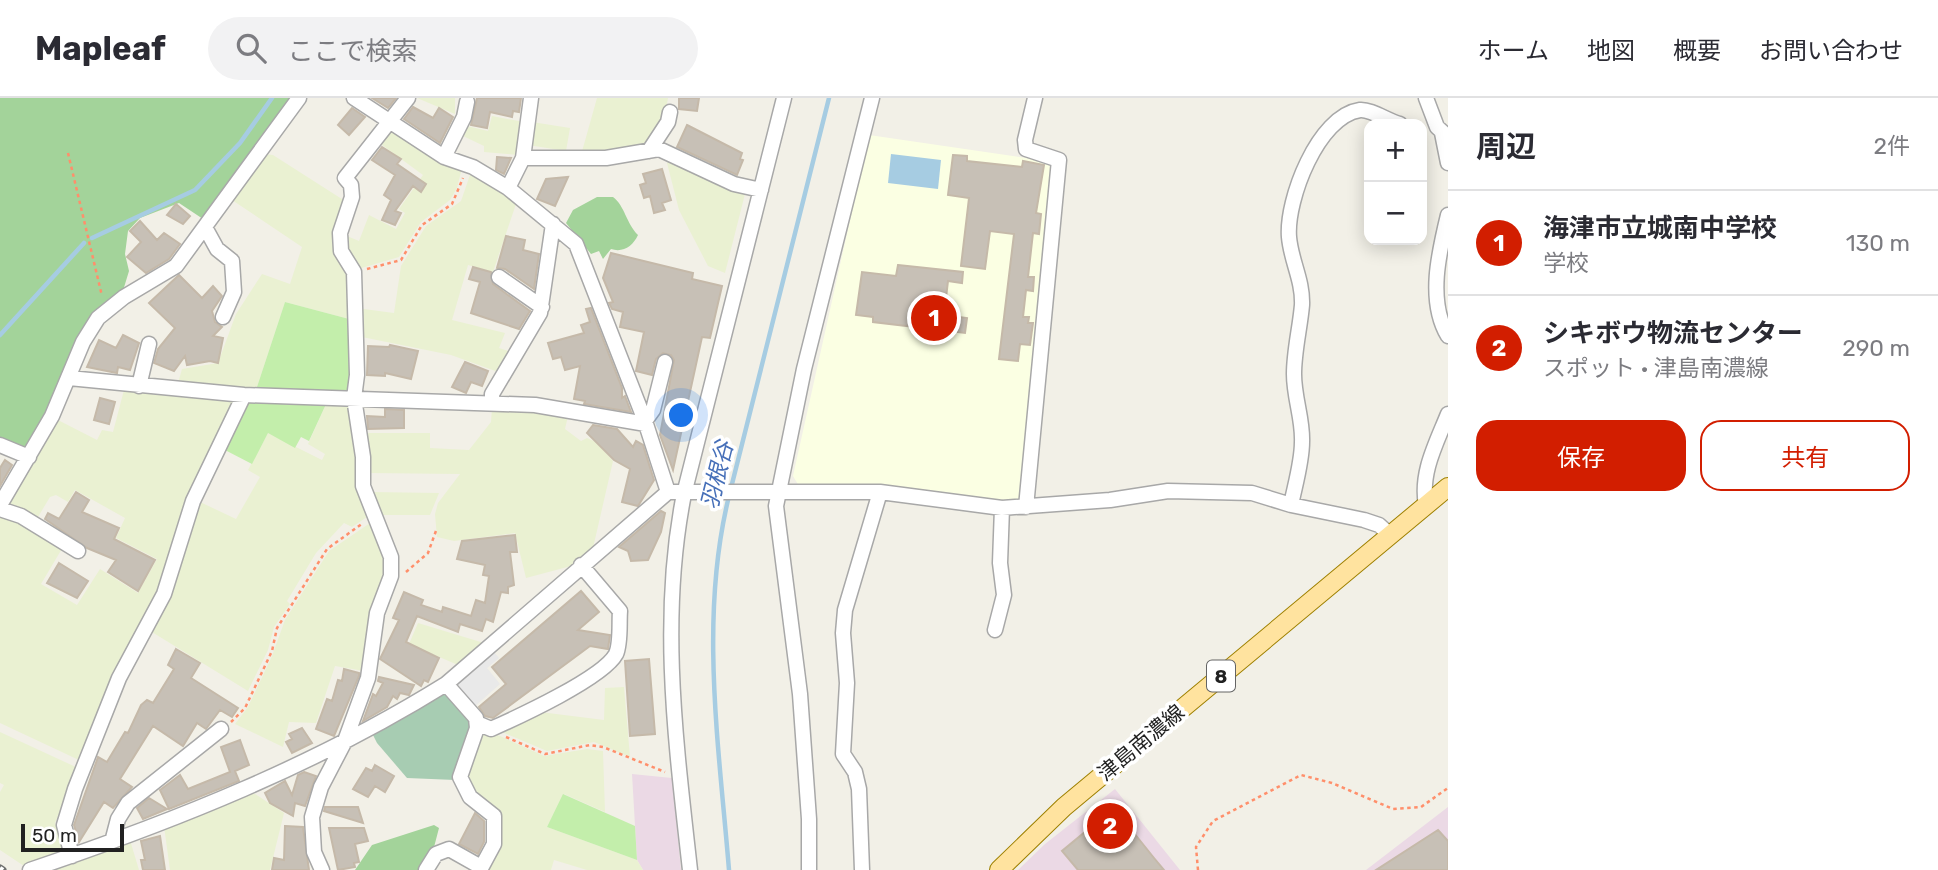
<!DOCTYPE html>
<html lang="ja">
<meta charset="utf-8">
<style>
body{margin:0;font-family:Rubik,"Noto Sans JP",sans-serif;background:#f2f2f3;color:#2b2b33}
.controls{position:absolute;right:21px;top:21px;display:grid;overflow:hidden;border-radius:14px;box-shadow:0 4px 18px #0003}
.controls button{width:63px;height:63px;display:grid;place-items:center;padding:0;border:0;border-bottom:2px solid #e1e1e2;background:#fff;color:#2b2b33;font:35px sans-serif}
.scale{position:absolute;left:21px;bottom:18px;width:103px;box-sizing:border-box;padding-left:7px;border:4px solid #212121;border-top:0;font-size:19px;line-height:24px;white-space:nowrap;color:#212121;-webkit-text-stroke:5px #fff;paint-order:stroke}
.you{position:absolute;left:682px;top:318px;width:24px;height:24px;margin:-18px;border:5px solid #fff;border-radius:50%;background:#1a73e8;box-shadow:0 0 0 10px #1a73e833}
.badge{display:grid;place-items:center;width:46px;height:46px;border-radius:50%;background:#d21e00;color:#fff;font-size:23px;font-weight:700}
.pin{position:absolute;translate:-50% -50%;border:4px solid #fff;box-shadow:0 2px 7px #0006}
.list{margin:0;padding:0;list-style:none}
h2{display:flex;justify-content:space-between;align-items:center;height:91px;margin:0;padding:0 28px;font-size:30px}
h2 small{font-size:23px;font-weight:400;color:#7c7c81}
.list li{display:grid;grid-template-columns:46px 1fr auto;gap:21px;align-items:center;box-sizing:border-box;height:105px;padding:0 28px;border-top:2px solid #e1e1e2}
.list b{display:block;font-size:26px;white-space:nowrap}
.list p{margin:0;font-size:23px;white-space:nowrap;color:#7c7c81}
.list em{font-size:23px;font-style:normal;color:#7c7c81}
.actions{display:flex;gap:14px;padding:21px 28px}
.actions a{flex:1;padding:16px 0;border:2px solid #d21e00;border-radius:21px;text-align:center;font-size:24px;color:#d21e00}
.actions .main{background:#d21e00;color:#fff}
.icon{flex:none;width:38px;height:38px;fill:none;stroke:currentColor;stroke-width:2;stroke-linecap:round;stroke-linejoin:round}
.map{position:relative;flex:none;width:1448px;height:772px;overflow:hidden}
header{display:flex;align-items:center;gap:42px;box-sizing:border-box;height:98px;padding:0 35px;background:#fff;border-bottom:2px solid #e1e1e2}
header strong{font-size:33px}
nav{display:flex;gap:38px;margin-inline-start:auto;font-size:24px}
.search{width:490px;height:63px;background:#f2f2f3;display:flex;align-items:center;gap:18px;box-sizing:border-box;padding:0 24px;border-radius:38px;color:#7c7c81;font-size:26px}
main{display:flex}
aside{flex:1;background:#fff}
.map>svg:first-child{display:block}
.industrial{fill:#ebd9e5}
.education{fill:#fbffe3}
.farmland{fill:#eaf1d2}
.grass{fill:#c3eeab}
.forest{fill:#a3d39a}
.cemetery{fill:#a7ccb2}
.parking{fill:#e9e9e9}
.water{fill:#a6cce2}
.lines{fill:none;stroke-linecap:round;stroke-linejoin:round}
.stream{stroke:#a6cce2;stroke-width:4.5}
.building{fill:#c7c0b6;stroke:#c5b9a9;stroke-width:2}
.minor-casing{stroke:#a8a8a8;stroke-width:17}
.major-casing{stroke:#9e8000;stroke-width:20}
.path{stroke:#ff8f6b;stroke-width:2.5;stroke-dasharray:3.5 3.5;stroke-linecap:butt}
.minor{stroke:#fff;stroke-width:14}
.major{stroke:#ffe39f;stroke-width:18}
.rail-casing{stroke:#6f6f6f;stroke-width:7}
.rail{stroke:#fff;stroke-width:4.5;stroke-dasharray:13;stroke-linecap:butt}
.labels{text-anchor:middle;stroke-width:7;stroke-linejoin:round;paint-order:stroke}
.shield{fill:#fff;stroke:#646464;stroke-width:2}
.shield-label{font-size:19px;font-weight:bold;fill:#212121}
.street-label{font-size:21px;fill:#212121;stroke:#fff}
.water-label{font-size:23px;font-style:italic;fill:#466fb8;stroke:#fff}
</style>
<header>
<strong>Mapleaf</strong>
<div class="search"><svg class="icon" aria-label="search" viewBox="0 0 24 24"><circle cx="10" cy="10" r="6"/><path d="M15 15l6 6"/></svg>ここで検索</div>
<nav><a>ホーム</a><a>地図</a><a>概要</a><a>お問い合わせ</a></nav>
</header>
<main>
<div class="map">
<svg width="1448" height="772" viewBox="0 0 1448 772">
<rect width="100%" height="100%" fill="#f2f0e7"/>
<path class="industrial" d="M632 676 672 680 681 772H643L637 762Z
M1115 691 1180 772H1018L1045 746Z
M1448 709V772H1366Z"/>
<path class="education" d="M869 37 1053 64 1023 404 799 388 793 378Z"/>
<path class="farmland" d="M417 0H455V16Z
M597 0H668L664 22 645 51 581 57Z
M492 18 524 24 519 57 484 54V48L461 37 467 28 488 33Z
M532 24 570 30 566 53 528 47Z
M392 30 462 70 457 90 450 102 421 124 399 159 358 171 346 154 347 138 359 143 369 117 396 131 405 115 399 111 423 77 378 44Z
M264 56 273 57 345 103 336 137 350 176 349 221 285 204 256 292 178 285 182 271 218 265 236 216 262 176 290 186 302 149 232 102Z
M672 62 745 96 725 175 708 168 679 112 667 65Z
M471 74 517 103 493 174 468 167 452 222 505 235 499 250 512 254 501 275 451 257 357 238 356 210 394 215 401 168 426 128 461 103Z
M124 292 236 300 172 468 81 663 0 625V418L5 417 63 449 41 486 77 507 100 471 138 495 157 461 116 440 125 420 75 392 68 404 56 397 50 399 35 424 10 411 7 405 56 321 97 342 102 332 113 334Z
M327 304 346 306 350 310 370 417 352 429 344 425 316 455 287 503 290 506 274 529 268 552 248 593 147 531 198 403 236 421 260 379 248 372 268 335 322 362 325 356 308 346Z
M492 310 534 311 568 318 565 331 581 343 587 340 596 344 613 363 593 450 571 468 526 480 515 435 454 443 437 439 435 416 438 405 460 376 368 375 365 335H430V350L469 352 491 324Z
M370 394 439 395 430 417H379Z
M373 423 387 468 364 573 335 568 316 625 289 624 283 649 235 626 248 609 272 558 285 522 329 453Z
M418 525 484 545 458 567 409 546Z
M624 589 630 659 594 644 547 653 502 634 501 630 540 614 604 622 605 590Z
M480 633 491 634 544 658 587 651 603 653 605 714 564 696 547 729 637 762 643 772H587L554 762 551 772H484L501 742V732L499 722 467 686V676Z
M0 634 78 670 55 725 66 753 24 768 0 752V694L4 687 0 685Z
M252 694 284 715 270 772H170L164 728Z
M130 742 139 772H53Z"/>
<path class="grass" d="M285 204 349 221 355 276 350 296 256 292Z
M247 301 327 304 309 343 301 339 295 350 268 335 252 366 223 351Z
M563 696 635 728 637 762 547 729Z"/>
<path class="forest" d="M0 0H293L206 123 179 105 140 120 128 133 125 156 129 173 122 196 97 218 27 355 0 342Z
M597 99H613C625 108 626 125 638 137 633 148 623 155 611 151L603 161 599 153 591 156 566 125 573 112Z
M434 727 439 730 433 753 421 772H355L372 747Z"/>
<path class="cemetery" d="M440 596 446 597 469 620 470 631 455 682 407 680 377 645 372 635Z"/>
<path class="parking" d="M493 553 499 560 487 570 500 586 474 609 457 586Z"/>
<path class="water" d="M891 56 941 62 938 91 888 85Z"/>
<g class="lines">
<path class="stream" d="M92 140 195 92 240 45 272 0
M0 237 84 145
M731 390 829 0
M729 398C699 519 719 649 729 772"/>
</g>
<path class="building" d="M372 0H396L388 10Z
M477 0H521L519 14 513 13 512 19 490 14 487 30 471 27Z
M679 0H699L697 13 679 11Z
M413 9 433 20 439 10 453 19 440 45 404 21Z
M352 10 365 19 349 37 338 27Z
M687 27 742 55 740 61 743 62 737 77 677 49Z
M382 49 401 61 397 66 426 86 421 94 413 88 395 113 401 115 395 127 382 122 391 102 384 97 395 77 372 62Z
M953 57 967 58V63L1022 69 1023 63 1044 67 1036 115 1041 116 1039 136 1033 135 1028 179H1034L1033 193 1026 192 1023 219H1029L1028 225H1033L1030 247 1020 246 1018 263 999 261 1014 136 990 133 985 171 961 168 969 100 948 97Z
M497 59 511 60 504 76 496 72Z
M662 71 671 102 662 105 665 112 654 115 650 98 644 100 640 87 646 85 643 76Z
M568 79 555 108 537 101 546 81Z
M176 106 190 118 183 126 167 117Z
M140 123 157 142 164 135 180 146 169 161 146 175 127 159 141 144 130 133Z
M506 138 525 142 523 152 539 156 534 191 505 171 497 170Z
M611 155 693 175 692 181 722 188 710 240 702 239 673 372 660 337 674 262 671 257 663 255 656 261 652 277 636 273 644 234 620 229 623 214 612 211 609 205 613 204 603 180Z
M898 167 963 174 962 185 948 183 944 217 967 220 965 235 873 224V219L856 217 862 174 896 178Z
M473 169 491 174 493 186 530 213 519 231 471 215 480 184 469 181Z
M179 177 202 200 213 188 222 198 212 213 215 224 222 229 213 238 223 240 218 265 210 263 187 267 185 258 174 273 154 265 158 251 175 230 149 205Z
M591 210 622 290V300L625 298 631 314 584 306 585 303 574 301 580 268 565 272 561 259 553 261 548 245 584 235 581 227 590 224 586 211Z
M123 237 139 245 130 272 118 269 117 275 87 269 99 242 116 250Z
M390 247 418 253 411 281 385 275V278L367 277 368 248 389 249Z
M465 264 488 273 482 288 471 284 466 295 452 289Z
M100 300 115 304 109 326 94 322Z
M385 311 404 312V330L368 331 367 318 385 319Z
M593 327 617 331 633 349 636 343 643 347 654 382 638 408 622 404 630 371 614 362 587 335Z
M5 362 12 367 0 388V370Z
M76 394 89 402 82 414 119 430 114 441 155 462 138 493 108 474 116 462 87 450 45 421 48 415 59 421Z
M661 413 665 415 661 434 648 462 631 463 628 453 619 449Z
M515 437 517 454H510L514 487 508 489V495L501 494 493 524 486 521 482 533 460 526 458 534 417 518 406 544 439 560 428 584 424 582 421 588 380 561 399 522 393 520 404 494 423 502 421 507 442 514 443 509 471 518 476 502 485 505 489 478 483 477 485 467 457 461 462 443Z
M59 465 88 483 77 500 47 485Z
M581 493 599 514 578 532 610 537 608 551 590 548 493 620 485 618 479 609 506 586 492 569Z
M176 551 200 565 191 580 238 610 232 619 220 612 206 631 197 625 183 648 153 628 120 681 132 689 113 710 104 704 79 744 74 727 98 659 107 664 125 634 128 635 141 607 147 602 153 605 174 571 168 567Z
M649 561 655 636 630 638 625 563Z
M344 571 359 575V578L334 638 316 631 327 601 332 603 338 582 342 583Z
M379 579 414 587 409 597 400 595 397 601 393 598 387 609 363 623 373 596 376 598 383 585 378 583Z
M302 630 312 645 292 655 286 644 292 641 289 636Z
M240 642 249 667 235 673 239 683 169 711 160 692 180 677 188 691 230 674 221 649Z
M375 667 394 678 385 694 375 688 368 699 353 691 366 670 372 673Z
M304 674 316 678 305 708 295 705 293 718 270 705 265 695 285 683 292 697 298 677Z
M149 700 167 711 143 721 137 710Z
M325 709H358L363 725 324 713Z
M1114 710 1154 760 1164 772H1078L1062 753Z
M475 715 484 723V744L478 756 459 746Z
M285 728 303 729 309 772H272L274 760 284 762Z
M329 730H364L368 743 355 746 359 764 354 765 355 769 338 772Z
M1438 732 1448 743V772H1376Z
M160 738 165 772H143L141 762H145L141 743Z"/>
<g class="lines">
<defs>
<path id="minor" d="M354 0 444 59 473 69 508 90 576 146 645 323 668 394
M1426 0 1437 29 1448 39
M1442 35 1448 65
M649 53 668 24 670 14
M444 59 464 19 467 4
M523 60H606L659 51 734 86 761 92
M508 90 523 60 531 0
M1448 117C1439 154 1427 203 1448 238
M206 131 217 151 232 163 234 194 223 219
M499 179 542 209
M69 280 244 297 535 307 646 326
M139 288 149 246
M492 305V296L540 215 553 126
M645 323 653 312 665 264
M0 347 29 359
M0 407 52 318 83 244 98 220 124 199 176 168 299 0
M1291 407C1295 387 1302 364 1302 344 1303 321 1294 300 1294 276 1294 253 1300 230 1302 207 1303 182 1291 163 1289 139 1286 102 1318 18 1360 12 1371 11 1388 23 1400 26
M1426 407C1420 375 1436 346 1448 316
M1026 409 1059 62 1026 51 1025 42 1035 0
M0 411 21 418 78 453
M995 532 1004 497 1000 465 1002 410
M446 586 476 620 477 630 460 679 470 699 494 718V746L480 772
M477 625 491 631C518 619 603 580 616 556 621 545 619 525 620 513L581 467
M112 744 118 721 128 705 221 631
M72 758 64 727 75 691 119 580 164 496 193 403 244 297
M30 772C175 723 316 667 446 586L668 394H880L1002 410 1110 402 1168 393 1252 395 1291 407 1364 422 1379 427 1390 437
M322 772 314 754 312 719 321 689 345 643 368 580 377 515 391 478V459L363 388V359L354 300 357 277 354 174 341 153 340 135 352 99 351 87 345 80 408 0
M426 772 436 756 449 751 481 769
M690 772C676 646 659 521 684 396L784 0
M809 772V721L800 596 776 408 804 271 872 0
M862 772 859 691 855 674 843 656 847 585 843 535 845 512 880 394"/>
<path id="major" d="M999 772 1064 709 1448 389"/>
</defs>
<use href="#minor" class="minor-casing"/>
<use href="#major" class="major-casing"/>
<path class="path" d="M68 55 102 198
M367 171 401 162 422 127 452 106 463 80
M406 474 428 455 437 430
M231 624 245 610 272 553 277 530 327 451 363 425
M506 639 545 656 590 647 603 649 665 674
M1198 772 1196 749 1213 723 1301 677 1332 685 1393 711 1421 709 1448 690"/>
<use href="#minor" class="minor"/>
<use href="#major" class="major"/>
<defs>
<path id="rail" d="M0 770 3 772"/>
</defs>
<use href="#rail" class="rail-casing"/>
<use href="#rail" class="rail"/>
</g>
<g class="labels">
<rect class="shield" x="1207" y="562.5" width="28" height="31" rx="5"/>
<g class="shield-label">
<text x="1221" y="585">8</text>
</g>
<g class="street-label">
<text transform="translate(1141 645) rotate(-40)" y="7">津島南濃線</text>
</g>
<g class="water-label">
<text transform="translate(717 377) rotate(-76)" y="8">羽根谷</text>
</g>
</g>
</svg>
<div class="controls">
<button>+</button>
<button>−</button>
</div>
<div class="scale">50 m</div>
<div class="you"></div>
<div class="pin badge" style="left:934px;top:220px">1</div>
<div class="pin badge" style="left:1110px;top:728px">2</div>
</div>
<aside>
<h2>周辺<small>2件</small></h2>
<ul class="list">
<li><span class="badge">1</span><div><b>海津市立城南中学校</b><p>学校</p></div><em>130 m</em></li>
<li><span class="badge">2</span><div><b>シキボウ物流センター</b><p>スポット · 津島南濃線</p></div><em>290 m</em></li>
</ul>
<div class="actions"><a class="main">保存</a><a>共有</a></div>
</aside>
</main>
